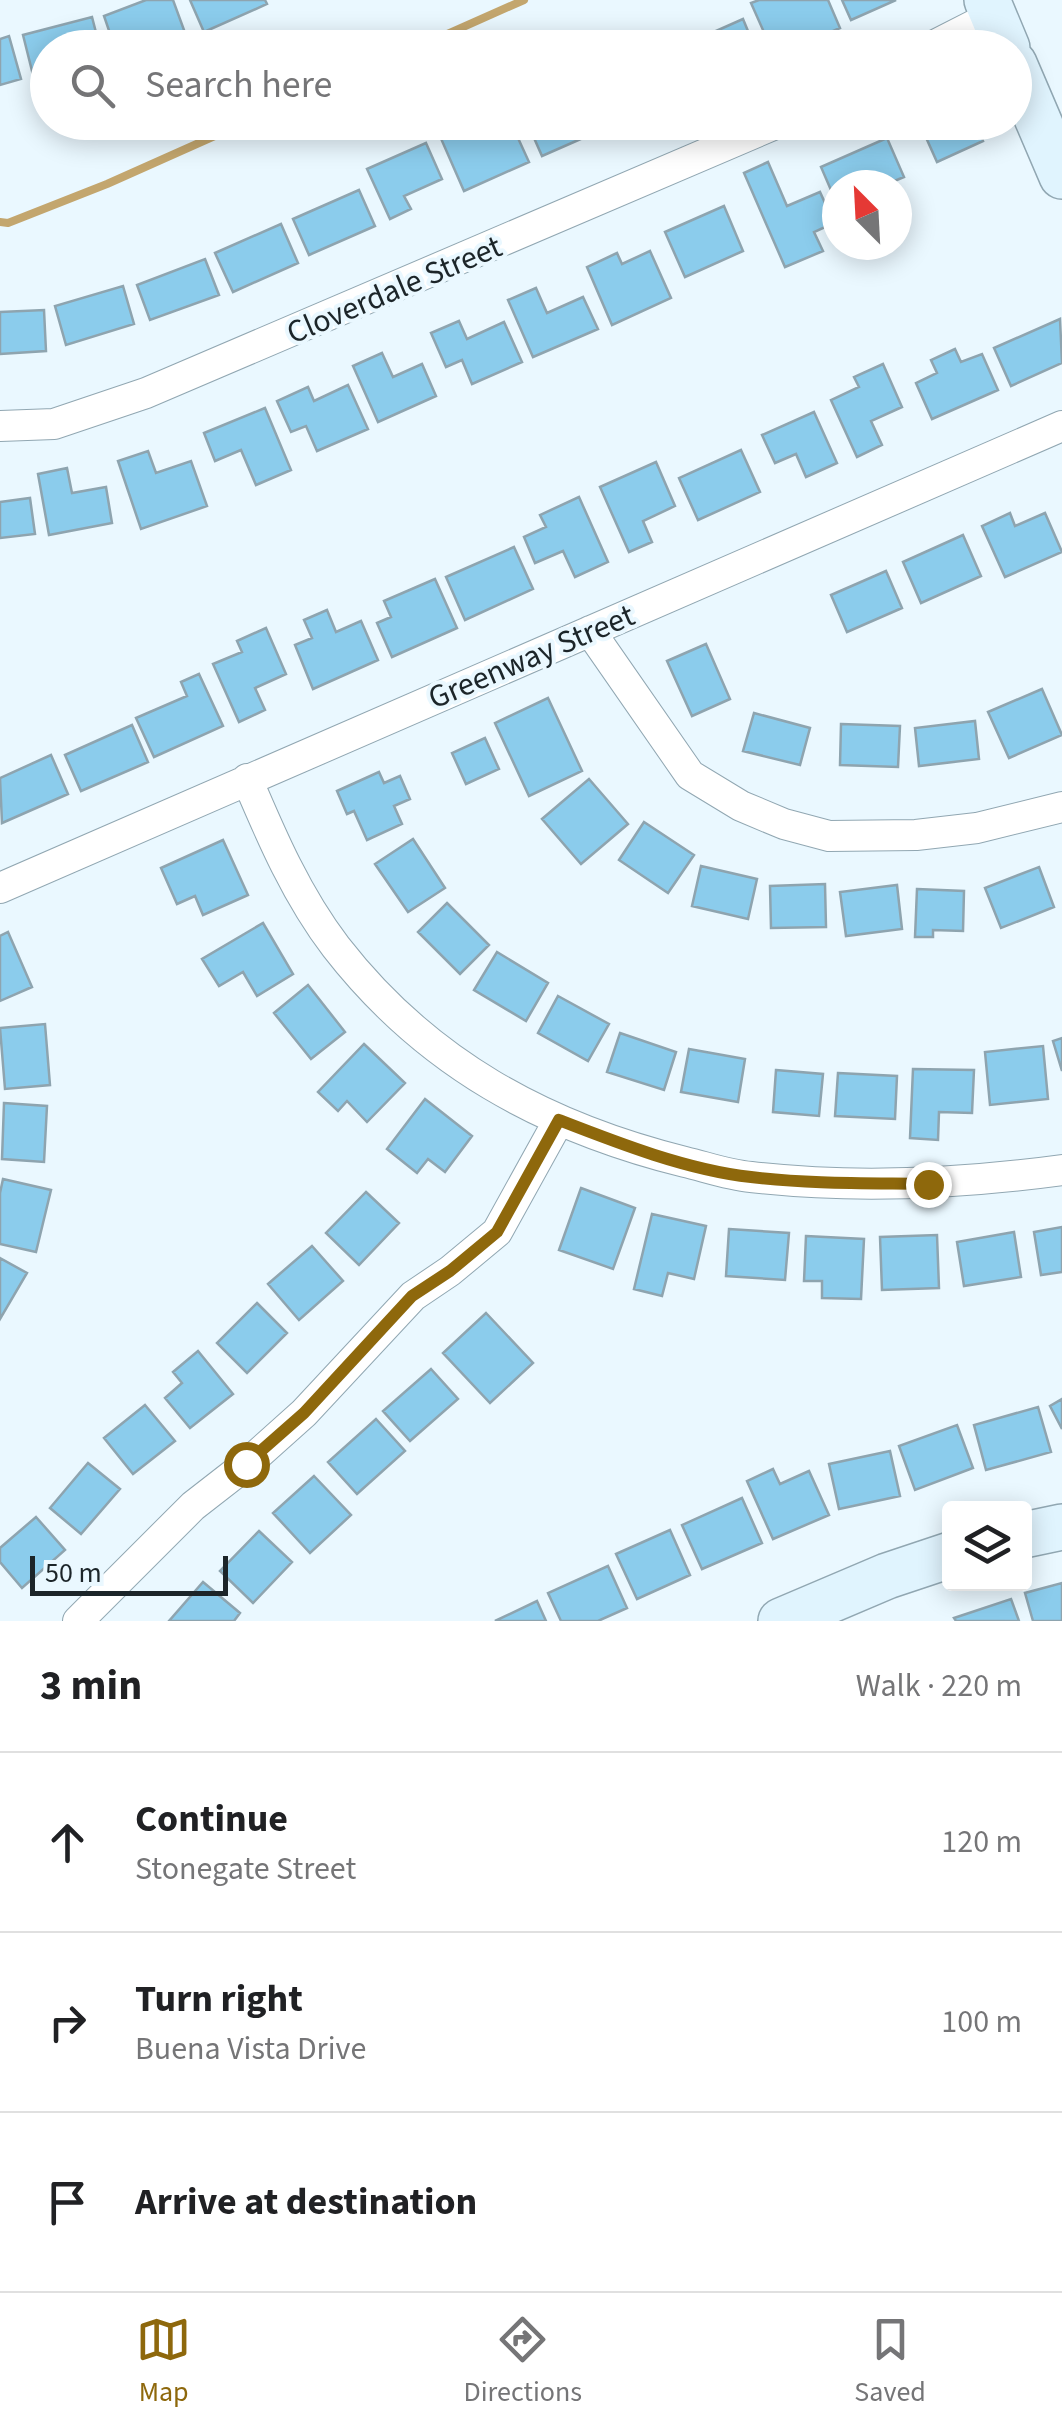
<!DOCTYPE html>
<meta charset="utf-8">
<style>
body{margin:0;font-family:"Source Sans 3",sans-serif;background:#f6f6f6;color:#202124}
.controls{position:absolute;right:30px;bottom:30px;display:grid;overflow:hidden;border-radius:10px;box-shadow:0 5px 25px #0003}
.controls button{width:90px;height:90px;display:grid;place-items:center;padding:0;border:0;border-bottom:2px solid #e0e0e0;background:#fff;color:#202124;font:50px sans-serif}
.compass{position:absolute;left:822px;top:170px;width:90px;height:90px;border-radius:50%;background:#fff;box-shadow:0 5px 25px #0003;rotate:336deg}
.scale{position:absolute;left:30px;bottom:25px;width:198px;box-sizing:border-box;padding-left:10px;border:5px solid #1c2529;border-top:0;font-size:28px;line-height:35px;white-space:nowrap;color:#1c2529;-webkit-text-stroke:8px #eaf8ff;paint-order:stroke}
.stop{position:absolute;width:30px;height:30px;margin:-22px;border:8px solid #8e680c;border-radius:50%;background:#fff}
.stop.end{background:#8e680c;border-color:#fff;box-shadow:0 2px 10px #0008}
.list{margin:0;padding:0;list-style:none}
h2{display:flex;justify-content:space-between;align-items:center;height:130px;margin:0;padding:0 40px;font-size:42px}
h2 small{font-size:32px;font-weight:400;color:#757577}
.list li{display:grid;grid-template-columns:65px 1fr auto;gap:30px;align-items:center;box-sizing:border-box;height:180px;padding:0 40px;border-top:2px solid #e0e0e0}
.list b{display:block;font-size:38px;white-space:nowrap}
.list p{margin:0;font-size:32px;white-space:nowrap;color:#757577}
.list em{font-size:32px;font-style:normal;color:#757577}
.icon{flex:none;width:55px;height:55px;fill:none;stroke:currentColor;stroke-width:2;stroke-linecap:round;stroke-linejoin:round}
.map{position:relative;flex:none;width:1062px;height:1621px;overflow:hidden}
.search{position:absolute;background:#fff;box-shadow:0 5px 25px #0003;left:30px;right:30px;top:30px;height:110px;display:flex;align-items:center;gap:25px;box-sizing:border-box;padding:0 35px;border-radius:55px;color:#757577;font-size:38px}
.sheet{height:670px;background:#fff}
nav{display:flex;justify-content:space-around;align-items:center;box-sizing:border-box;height:140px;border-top:2px solid #e0e0e0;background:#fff;font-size:28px;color:#757577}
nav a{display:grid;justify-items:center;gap:5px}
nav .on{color:#8e680c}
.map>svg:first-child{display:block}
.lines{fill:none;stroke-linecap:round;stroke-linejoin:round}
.stream{stroke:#c3a66e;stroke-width:8}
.building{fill:#8bccec;stroke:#8ea4af;stroke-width:2.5}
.street-casing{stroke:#91a7b2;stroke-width:32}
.secondary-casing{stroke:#91a7b2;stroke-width:48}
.street{stroke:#fff;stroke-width:30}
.secondary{stroke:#e0f4fe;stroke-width:45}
.route{stroke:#8e680c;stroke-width:12}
.labels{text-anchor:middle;stroke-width:8;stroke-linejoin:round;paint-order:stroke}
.street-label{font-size:32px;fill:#1c2529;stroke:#eaf8ff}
</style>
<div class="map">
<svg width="1062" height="1621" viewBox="0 0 1062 1621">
<rect width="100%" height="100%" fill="#eaf8ff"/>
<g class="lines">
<path class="stream" d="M416 48 524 0
M0 222 8 223 107 184 246 122"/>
</g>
<path class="building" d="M146 0H173L184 30 137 48H115L104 16Z
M190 0H265L267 4 204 32Z
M759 0H828L840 28 795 48H771L751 3Z
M842 0H896L851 20Z
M92 17 100 48H48V92L38 95 23 35Z
M743 19 755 48 680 47Z
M9 36 21 79 0 85V39Z
M466 122H481L487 136 512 125 529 162 464 191 439 134Z
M527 122H606L608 127 542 156Z
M924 122H975L983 141 937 162 920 124Z
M887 138 904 177 885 185H837V204L821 167Z
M426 143 442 179 404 196 411 209 390 219 367 169Z
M768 162 787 206 820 192 834 223 814 232 823 251 785 267 744 173Z
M359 190 375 226 309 255 293 219Z
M724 206 743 251 685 277 665 232Z
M281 224 298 263 233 292 215 253Z
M650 251 671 298 612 325 587 267 617 253 622 264Z
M205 259 219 295 150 320 137 285Z
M123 286 134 324 66 345 55 306Z
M536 288 547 313 583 297 598 329 533 357 508 300Z
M44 310 46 351 0 354V312Z
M1060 319 1062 363 1011 386 994 348Z
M459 321 467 339 504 322 522 362 472 384 462 360 446 367 431 333Z
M955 349 961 362 982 354 998 390 932 419 916 383 937 373 931 360Z
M382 353 393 377 422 364 436 396 378 422 353 366Z
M883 364 902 407 871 421 882 445 857 457 831 400 859 387 854 377Z
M348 385 368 429 317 451 306 426 291 432 277 401 308 387 314 401Z
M265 408 291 470 256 485 241 450 215 461 204 433Z
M814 412 837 463 806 477 796 454 775 463 762 435Z
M741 450 760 492 698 520 679 478Z
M148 451 156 473 191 461 207 506 141 529 118 461Z
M656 462 675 506 643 521 652 542 629 552 600 487Z
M67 468 72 493 106 487 112 523 49 535 38 474Z
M579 497 608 562 575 577 563 551 535 563 524 537 546 527 540 515Z
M30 498 35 534 0 538V502Z
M1010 513 1015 526 1045 513 1062 552 1005 577 982 526Z
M963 535 981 576 921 603 903 562Z
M514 547 533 589 465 620 446 577Z
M886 571 902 608 847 632 831 595Z
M435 579 457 628 392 657 377 623 391 617 384 601Z
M327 610 336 632 361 621 378 660 313 689 295 645 312 638 304 620Z
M266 628 286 674 255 688 265 710 239 722 213 664 242 652 237 641Z
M706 644 730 699 692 716 667 661Z
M199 674 223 726 154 757 136 718 187 696 181 682Z
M1042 689 1062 735 1009 758 988 712Z
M548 698 582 771 529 796 495 723Z
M754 713 810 728 800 765 743 751Z
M975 721 979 759 919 766 915 728Z
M841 724 900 726 898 767 840 765Z
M132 725 148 762 81 791 65 755Z
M485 738 499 769 466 784 452 753Z
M51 755 68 794 2 823 0 778Z
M379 772 384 783 400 776 410 799 394 806 402 824 367 840 354 811 347 814 337 791Z
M589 779 628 824 581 864 542 819Z
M644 822 694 855 668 893 619 860Z
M413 839 445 888 408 912 375 864Z
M223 840 248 895 203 915 195 896 177 904 161 868Z
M701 866 757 879 748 919 692 906Z
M1039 867 1054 907 1001 928 985 888Z
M825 884 826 927 771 928 770 886Z
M897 885 902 929 846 936 840 892Z
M917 889 964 891 963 931 933 930V937H915Z
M447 903 489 945 460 974 418 932Z
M263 923 293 974 257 996 243 972 219 986 202 959Z
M8 932 32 987 0 1001V936Z
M497 952 548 983 526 1021 474 990Z
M308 985 345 1032 311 1059 274 1013Z
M558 996 609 1024 588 1061 538 1033Z
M45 1024 50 1085 5 1089 0 1028Z
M620 1033 676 1052 664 1090 607 1072Z
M1062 1038V1071L1053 1041Z
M364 1044 405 1083 367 1122 347 1101 338 1111 318 1092Z
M1043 1046 1048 1099 990 1105 985 1052Z
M689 1049 745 1059 738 1102 681 1092Z
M913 1069 974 1070 972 1113 939 1112 938 1140 910 1138Z
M776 1070 823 1074 819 1116 773 1112Z
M838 1073 897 1076 895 1119 835 1116Z
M425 1099 472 1136 445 1172 428 1159 417 1173 387 1149Z
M4 1103 47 1106 44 1162 2 1159Z
M3 1179 51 1190 36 1252 0 1244V1193Z
M581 1188 635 1208 613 1269 559 1250Z
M366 1192 399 1223 359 1265 326 1233Z
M652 1214 706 1226 694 1279 668 1273 662 1296 634 1289Z
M1062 1227V1272L1041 1275 1034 1232Z
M729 1229 789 1233 785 1280 726 1276Z
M1014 1232 1021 1277 964 1286 957 1242Z
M937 1235 939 1288 882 1290 880 1237Z
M806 1236 864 1239 861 1299 822 1298V1281H804Z
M312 1246 343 1281 299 1320 268 1284Z
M0 1258 27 1273 0 1319Z
M257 1303 287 1333 247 1373 217 1343Z
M486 1313 533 1363 490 1403 443 1353Z
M198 1351 233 1394 190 1428 165 1398 182 1383 173 1372Z
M431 1369 458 1399 410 1441 383 1411Z
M1062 1399V1429L1050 1406Z
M145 1405 175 1441 133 1474 104 1438Z
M1038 1407 1051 1452 986 1470 974 1425Z
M376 1419 405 1451 357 1494 328 1462Z
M957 1425 973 1468 915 1490 899 1446Z
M890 1451 900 1496 839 1509 829 1464Z
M88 1463 120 1489 81 1534 50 1508Z
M773 1469 780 1484 809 1471 829 1515 773 1539 747 1481Z
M314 1476 351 1515 310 1553 273 1513Z
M742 1498 762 1543 702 1569 682 1525Z
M36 1517 65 1550 22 1588 0 1562V1548Z
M670 1530 690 1575 637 1599 616 1554Z
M259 1531 292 1562 253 1603 220 1571Z
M608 1566 627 1608 598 1621H561L548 1593Z
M203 1582 240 1613 234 1621H169Z
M1062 1583V1621H1033L1025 1593Z
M1011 1599 1019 1621H956L954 1618Z
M537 1601 546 1621H495Z"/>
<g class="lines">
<defs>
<path id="street" d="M929 48 994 15
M0 426 54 424 146 393 780 122
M590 631 690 775 741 806 784 824 829 836 916 835 977 828 1062 807
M247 779C272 838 297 896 336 947 426 1063 544 1127 685 1162 706 1167 729 1175 751 1177 855 1189 959 1184 1062 1170
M0 888 1062 426
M78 1621 193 1506 247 1464 304 1413 413 1296 450 1271 497 1232 559 1120"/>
<path id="secondary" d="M987 0 1007 48
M1014 64 1062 176
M1024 1535 1062 1527
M781 1621 887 1576 950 1555"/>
</defs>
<use href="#street" class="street-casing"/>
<use href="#secondary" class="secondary-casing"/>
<use href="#street" class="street"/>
<use href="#secondary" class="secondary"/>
</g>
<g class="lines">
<path class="route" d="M246 1464 304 1413 412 1296 450 1271 497 1232 559 1120C618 1143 687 1170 751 1177 809 1184 869 1183 928 1184"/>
</g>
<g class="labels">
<g class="street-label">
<text transform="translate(394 289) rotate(-23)" y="11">Cloverdale Street</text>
<text transform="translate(531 656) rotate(-23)" y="11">Greenway Street</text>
</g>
</g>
</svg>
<div class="controls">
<button><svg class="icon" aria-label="layers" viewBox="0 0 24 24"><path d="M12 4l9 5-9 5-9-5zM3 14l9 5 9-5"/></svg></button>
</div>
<svg class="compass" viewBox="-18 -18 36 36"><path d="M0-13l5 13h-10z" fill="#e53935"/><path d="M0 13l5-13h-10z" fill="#757577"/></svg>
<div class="scale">50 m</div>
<div class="stop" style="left:246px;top:1464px"></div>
<div class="stop end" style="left:928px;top:1184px"></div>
<div class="search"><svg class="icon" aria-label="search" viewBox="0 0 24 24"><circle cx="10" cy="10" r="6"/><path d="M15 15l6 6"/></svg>Search here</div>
</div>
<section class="sheet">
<h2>3 min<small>Walk · 220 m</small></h2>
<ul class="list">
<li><svg class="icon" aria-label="ahead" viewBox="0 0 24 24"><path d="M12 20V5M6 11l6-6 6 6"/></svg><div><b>Continue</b><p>Stonegate Street</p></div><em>120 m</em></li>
<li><svg class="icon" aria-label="right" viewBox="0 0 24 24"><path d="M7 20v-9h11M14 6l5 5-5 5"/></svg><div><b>Turn right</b><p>Buena Vista Drive</p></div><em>100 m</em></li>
<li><svg class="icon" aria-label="arrive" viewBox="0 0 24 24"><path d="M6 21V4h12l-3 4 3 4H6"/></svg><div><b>Arrive at destination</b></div></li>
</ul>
</section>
<nav>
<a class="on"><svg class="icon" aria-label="map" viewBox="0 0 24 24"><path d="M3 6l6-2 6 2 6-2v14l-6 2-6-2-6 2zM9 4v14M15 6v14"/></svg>Map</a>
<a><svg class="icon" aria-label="directions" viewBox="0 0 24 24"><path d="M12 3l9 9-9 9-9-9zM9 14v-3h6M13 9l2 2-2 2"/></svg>Directions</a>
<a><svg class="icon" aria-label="saved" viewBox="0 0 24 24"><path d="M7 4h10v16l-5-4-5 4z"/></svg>Saved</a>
</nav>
